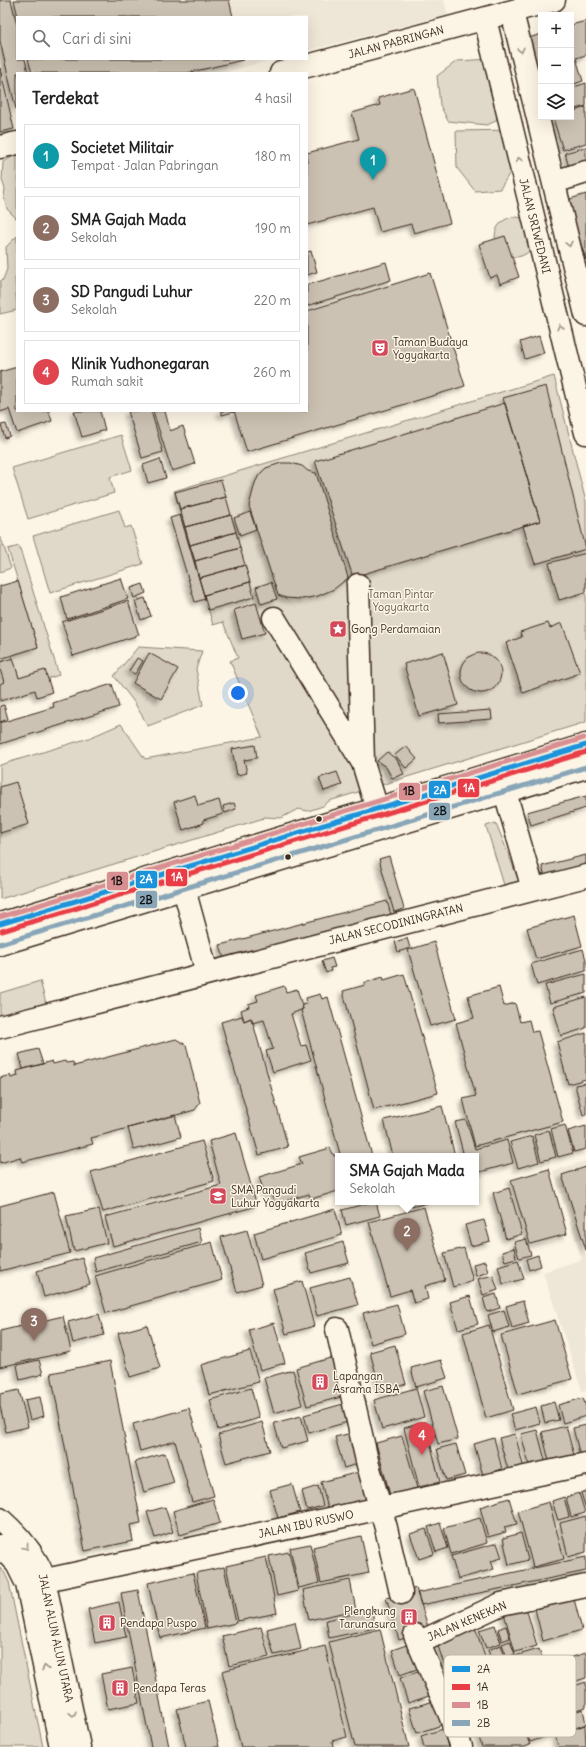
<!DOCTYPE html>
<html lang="id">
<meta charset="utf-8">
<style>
body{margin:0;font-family:Delius,sans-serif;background:#f6f6f6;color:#222}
.controls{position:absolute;right:12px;top:12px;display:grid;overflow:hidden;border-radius:0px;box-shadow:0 4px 16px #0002}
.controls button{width:36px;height:36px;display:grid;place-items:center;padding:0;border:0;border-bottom:1px solid #e0e0e0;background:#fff;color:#222;font:20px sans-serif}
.you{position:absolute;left:238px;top:693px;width:14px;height:14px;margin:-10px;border:3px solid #fff;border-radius:50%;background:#1a73e8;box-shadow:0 0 0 6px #1a73e833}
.badge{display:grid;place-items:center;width:26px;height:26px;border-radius:50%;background:#b45309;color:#fff;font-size:13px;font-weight:700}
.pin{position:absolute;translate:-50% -33px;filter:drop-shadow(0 1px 2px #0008)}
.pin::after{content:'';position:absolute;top:21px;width:14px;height:12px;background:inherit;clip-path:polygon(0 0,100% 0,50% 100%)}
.popup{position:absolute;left:335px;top:1153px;width:144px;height:52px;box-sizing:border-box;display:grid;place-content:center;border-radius:0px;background:#fff;filter:drop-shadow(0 1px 3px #0005);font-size:13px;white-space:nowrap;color:#767676}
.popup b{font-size:15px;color:#222}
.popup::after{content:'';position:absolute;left:50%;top:100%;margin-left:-8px;border:8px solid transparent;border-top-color:#fff}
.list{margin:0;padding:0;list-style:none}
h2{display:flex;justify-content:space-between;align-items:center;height:52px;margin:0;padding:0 16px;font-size:17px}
h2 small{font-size:13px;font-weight:400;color:#767676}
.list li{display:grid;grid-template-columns:26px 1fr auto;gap:12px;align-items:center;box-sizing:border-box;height:64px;margin:0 8px 8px;padding:0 8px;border:1px solid #e0e0e0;border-radius:0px}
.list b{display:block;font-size:15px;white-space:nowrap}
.list p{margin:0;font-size:13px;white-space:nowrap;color:#767676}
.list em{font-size:13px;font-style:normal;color:#767676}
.icon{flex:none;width:22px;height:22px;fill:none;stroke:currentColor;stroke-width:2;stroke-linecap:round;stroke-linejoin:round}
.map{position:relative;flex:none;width:586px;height:1747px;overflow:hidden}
.search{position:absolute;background:#fff;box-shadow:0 4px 16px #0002;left:16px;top:16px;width:292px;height:44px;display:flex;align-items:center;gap:10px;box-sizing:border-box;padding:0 14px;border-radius:0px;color:#767676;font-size:15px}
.panel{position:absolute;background:#fff;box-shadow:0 4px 16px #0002;left:16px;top:72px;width:292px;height:340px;border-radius:0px}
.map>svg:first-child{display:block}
.built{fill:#eee6d6}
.green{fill:#e0d8c8;stroke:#8e8173}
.building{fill:#ccc2b3;stroke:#3b2a1e;filter:url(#shadow)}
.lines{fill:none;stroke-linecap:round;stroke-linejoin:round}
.minor-tunnel{stroke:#d5ccbd;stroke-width:22;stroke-dasharray:22 11;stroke-linecap:butt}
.minor-casing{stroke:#3b2a1e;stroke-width:25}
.major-casing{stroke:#3b2a1e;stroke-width:25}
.minor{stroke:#fcf5e5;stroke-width:22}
.major{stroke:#fcf5e5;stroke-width:22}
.bus-1-casing{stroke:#fcf5e5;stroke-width:8}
.bus-2-casing{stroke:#fcf5e5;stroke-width:8}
.bus-3-casing{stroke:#fcf5e5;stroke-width:8}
.bus-4-casing{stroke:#fcf5e5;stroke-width:8}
.bus-1{stroke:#1a93db;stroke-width:5}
.bus-2{stroke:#e93c46;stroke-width:5}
.bus-3{stroke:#d98f91;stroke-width:5}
.bus-4{stroke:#88a6b8;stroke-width:5}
.oneway{stroke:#9c9082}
.bus-dot{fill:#3b2a1e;stroke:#fcf5e5;stroke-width:1.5}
.labels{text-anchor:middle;stroke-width:3;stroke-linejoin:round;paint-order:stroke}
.street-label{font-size:11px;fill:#3b2a1e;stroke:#fcf5e5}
.poi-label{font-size:11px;fill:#3b2a1e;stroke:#fcf5e5;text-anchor:start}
.park-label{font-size:11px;fill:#645648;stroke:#fcf5e5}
.key{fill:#fcf5e5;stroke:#c2b8a9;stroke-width:1}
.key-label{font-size:11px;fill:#3b2a1e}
.line-badge{stroke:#fcf5e5;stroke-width:1.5}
.badge-label{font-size:11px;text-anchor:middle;font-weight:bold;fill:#fff}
.pale-badge-label{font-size:11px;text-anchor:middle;font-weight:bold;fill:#111}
</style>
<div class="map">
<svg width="586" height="1747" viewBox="0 0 586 1747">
<defs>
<filter id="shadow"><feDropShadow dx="-3.5" dy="3.5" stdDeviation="2" flood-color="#0004"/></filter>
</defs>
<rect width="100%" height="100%" fill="#fcf5e5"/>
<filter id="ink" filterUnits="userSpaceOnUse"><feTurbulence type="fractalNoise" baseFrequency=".025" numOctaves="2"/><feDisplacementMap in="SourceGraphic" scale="8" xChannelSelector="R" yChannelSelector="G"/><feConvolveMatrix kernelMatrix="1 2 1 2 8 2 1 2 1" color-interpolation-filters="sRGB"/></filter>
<g filter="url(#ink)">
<path class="built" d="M0 0H444L448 15 307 51V17H17V59H274L223 73H17V132L0 136Z
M586 1161V1390L582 1391 543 1272 582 1259 553 1171Z"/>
<path class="green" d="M491 59 500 96 496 121 487 125 448 121 440 105 437 76 457 61Z
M515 130V164L500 189 475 191 457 168 456 131Z
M17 154V219L7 209 4 197 5 189 2 180 3 162Z
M495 237a20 20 0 1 1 40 0a20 20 0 1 1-40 0Z
M17 236V277L15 278 17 310 0 314V281L3 280 7 269 6 247Z
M554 376 586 502V722L329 801 323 806 308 811 298 809 281 818 264 817V818L0 899V765L89 738 121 724 145 759 262 737 230 661 238 658 223 622 213 625 174 491Z
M121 435 132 470 110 477 114 493 28 519 12 468Z
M119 510 125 528 131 526 143 564 50 593 33 536Z
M0 538H1L11 568 0 572Z
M19 546 59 675 47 679 19 678 12 655 38 647 8 549Z
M138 647 202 651 196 669 203 705 148 726 134 702 114 676Z
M496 823 519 881 504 885 486 826Z
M40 981 46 1003 0 1016V993Z
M0 1568 4 1572 9 1582 43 1747H0Z"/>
<path class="building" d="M0 0H11L17 26V59H25L28 73H17V108L16 109 0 41Z
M14 0H229L233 17H18Z
M586 21V55L576 58 583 81 571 85V25Z
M541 34V79L529 38Z
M28 59H243V60L187 73H32Z
M0 68 14 129 0 132Z
M586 83V106L571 110V88Z
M414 88 450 223 414 233 411 224 380 232 373 207 307 225V153L359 139 352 113 380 105 378 98Z
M586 107V143L563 150 553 118 571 117V112Z
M586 147V166L570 171 565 153Z
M586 194V260L567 200Z
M505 236 519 277 500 284 497 275 490 278 479 244Z
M311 251 317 272 307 275V252Z
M386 262 391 280 307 306V285Z
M430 273 465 386 247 452 234 411H307V311Z
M539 336 544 353 525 359 520 342Z
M17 367V411H49L52 421 17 433 9 409 0 412V372Z
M546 386 586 549 535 564 523 526 540 521 503 398Z
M505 403 540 521 353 577 315 461Z
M74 411H100L105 430 82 437Z
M128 411H151L163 452 142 458Z
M153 411H165L170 431 183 426 195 464 172 471Z
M220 411H234V412L222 415Z
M6 424 10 436 5 438 1 425Z
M160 459 166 478 148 483 143 465Z
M281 463H291L302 466 308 471 316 473 345 567 348 578 334 589 318 596 302 599 286 598 278 595 249 506 255 483 259 475 266 468Z
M221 480 226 497 180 509 175 492Z
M226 497 231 515 185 527 180 509Z
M250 512 256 529 240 535 234 518Z
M180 515 205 599 195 602 170 518Z
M231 515 236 532 190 545 185 527Z
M236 532 240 548 195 561 190 545Z
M240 548 245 565 199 578 195 561Z
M586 553V592L559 600 549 563Z
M245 565 250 582 204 595 199 578Z
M121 578 128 599 67 619 61 597Z
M18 581 38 647 0 659V586Z
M250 582 254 597 208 610 204 595Z
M271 582 277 599 261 604 256 587Z
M143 584 146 593 134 598 131 588Z
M145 598 151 616 141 620 135 601Z
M128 601 139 635 73 656 62 622Z
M256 603 265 633 242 639 234 610Z
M548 623 550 628 562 623 580 673 523 693 506 643 522 637 520 632Z
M443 652 458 705 419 716 404 664Z
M149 653 178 669 161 699 133 683Z
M461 673a20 20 0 1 1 40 0a20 20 0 1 1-40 0Z
M13 658 19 678 45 670 52 692 37 697 35 690 0 701V684L4 682 0 669V662Z
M137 658 143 661 135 674 129 671Z
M112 684 119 707 0 744V723L54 707 53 703Z
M4 705 8 719 0 722V706Z
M491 710 492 719 439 723 438 714Z
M255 745 257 758 244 760 247 773 237 775 232 749Z
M406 746 417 759 406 768 395 755Z
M387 752 397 760 404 774 392 778 386 767 377 761Z
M337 772 342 785 324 791 319 778Z
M16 782 29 824 0 833V787Z
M195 795 198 806 219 800 223 814 203 820 204 823 183 830 174 802Z
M586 796V808L531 825 527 812Z
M234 803 236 809 225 813 223 806Z
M586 855V868L545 878 542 866Z
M389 856 404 909 394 912 379 859Z
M387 901 391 915 224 959 220 945Z
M574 915 582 946 536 959 527 928Z
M407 938 410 948 398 952 395 942Z
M434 942 456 1019 430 1026 408 950Z
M583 949 586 960V971L537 985 531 964Z
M332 958 335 967 330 968 331 971 326 973 322 961Z
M404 974 438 1093 374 1110 343 991 365 985 364 983 383 977 384 980Z
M586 974V993L550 1003 545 985Z
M284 986 286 992 297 989 303 1009 291 1014 301 1046 306 1045 311 1060 273 1072 266 1051 273 1049 264 1020 252 1023 251 1018 244 1021 241 1010 249 1007 248 1004 258 1001 256 995Z
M499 987 504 1006 515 1003 520 1022 529 1020 532 1032 538 1031 563 1122 475 1146 463 1099 476 1096 456 1023 474 1018 468 996Z
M320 994 322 999 328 997 372 1156H338V1191L311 1199 309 1194 275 1204 271 1193 265 1195 259 1177 302 1164 299 1157 330 1148 334 1156 340 1154 301 1010 303 1009 302 1005 307 1004 306 998Z
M586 997V1028L561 1036 553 1007Z
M242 1016 244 1021 251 1018 253 1023 288 1147 259 1155 221 1022Z
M586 1033V1079L568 1084 557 1042Z
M176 1039 186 1045 200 1103 195 1110 91 1138 93 1144 22 1162 20 1157 0 1163V1078L10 1075 11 1078 18 1076 17 1071 52 1061 53 1064 65 1061 66 1063 73 1062 74 1066Z
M38 1049 43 1064 23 1069 19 1054Z
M586 1083V1114L583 1115 575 1085Z
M442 1106 455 1156H393L384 1120Z
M175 1115 181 1137 134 1150 128 1128Z
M466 1120 475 1149 507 1140 513 1163 476 1173V1156H464L455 1122Z
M565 1125 573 1153 558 1157 551 1129Z
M586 1126V1149L574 1152 568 1131Z
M549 1130 556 1157 541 1161 534 1135Z
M236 1133 257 1206 113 1246 105 1217 221 1185 209 1141Z
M532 1136 539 1162 518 1168 510 1142Z
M202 1141 214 1181 103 1212 91 1172Z
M586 1167V1250L562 1175Z
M549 1169 567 1234 530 1244 511 1180Z
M509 1188 522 1234 506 1239 493 1193Z
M54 1192 70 1253 0 1271V1206Z
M372 1202H376L380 1216 346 1225 342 1210Z
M410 1202H431L412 1207Z
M424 1207 445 1280 425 1286 428 1299 414 1303 410 1290 390 1296 369 1222Z
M99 1209 107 1243 74 1251 66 1216Z
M335 1209 342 1235 261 1259 254 1233Z
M484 1220 490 1241 471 1246 465 1225Z
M198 1228 202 1242 96 1272 93 1258Z
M247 1230 262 1285 237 1292 221 1237Z
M526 1239 531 1255 519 1258 514 1242Z
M212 1242 222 1280 106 1313 95 1276Z
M343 1242 349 1263 311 1273 305 1253Z
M464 1248 473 1281 453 1287 444 1253Z
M514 1248 516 1258 505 1261 502 1252Z
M538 1255 541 1266 529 1270 526 1259Z
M82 1258 90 1284 44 1297 37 1271Z
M518 1260 524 1279 503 1284 498 1266Z
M485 1261 488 1272 476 1276 473 1264Z
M493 1275 498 1290 483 1295 478 1279Z
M350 1277 358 1305 317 1316 310 1288Z
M302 1281 314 1326 286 1334 273 1289Z
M496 1294 500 1308 487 1312 483 1298Z
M470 1296 478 1324 458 1329 450 1302Z
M523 1301 529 1323 512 1328 506 1306Z
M397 1304 405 1334 371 1344 363 1313Z
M504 1310 509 1327 493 1332 488 1315Z
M99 1314 104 1335 73 1343 68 1322Z
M63 1316 71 1351 0 1367V1331Z
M555 1320 572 1379 518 1394 501 1335Z
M274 1323 285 1363 260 1370 249 1330Z
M147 1325 160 1368 130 1377 118 1333Z
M489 1325 513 1410 486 1418 463 1333Z
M395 1345 406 1384 381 1392 370 1352Z
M250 1351 259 1382 209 1395 201 1365Z
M334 1357 345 1396 307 1406 296 1368Z
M39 1360 43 1374 20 1380 17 1365Z
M441 1360 447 1378 416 1387 411 1368Z
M110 1361 141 1523 130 1525 133 1541 85 1551 51 1373Z
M293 1370 302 1405 274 1413 264 1378Z
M443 1386 458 1439 438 1444 423 1391Z
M251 1388 259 1418 218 1430 210 1400Z
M416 1388 424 1417 382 1429 374 1400Z
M19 1390 28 1427 6 1432 0 1406V1394Z
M40 1397 44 1416 30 1420 25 1400Z
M583 1398 586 1407V1416L563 1423 558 1405Z
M350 1402 355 1420 309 1433 304 1415Z
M554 1402 559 1420 545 1423 541 1406Z
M536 1407 540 1423 515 1430 510 1414Z
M189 1408 214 1496 192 1502 175 1441 140 1451 133 1424Z
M301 1416 308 1441 281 1448 274 1423Z
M262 1422 270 1451 226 1463 218 1435Z
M425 1422 440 1482 419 1487 404 1428Z
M586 1425V1454L580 1456 573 1428Z
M566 1426 574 1455 549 1461 542 1432Z
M537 1430 546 1464 530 1468 521 1434Z
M352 1433 360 1463 344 1468 335 1437Z
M515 1434 524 1469 509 1473 499 1438Z
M402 1436 417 1488 390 1495 376 1443Z
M494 1438 502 1469 483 1475 474 1444Z
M456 1444 465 1475 446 1480 437 1449Z
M165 1453 174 1483 144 1492 135 1462Z
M359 1472 367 1501 329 1512 321 1482Z
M292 1484 300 1512 278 1518 270 1490Z
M318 1486 323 1506 307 1510 302 1491Z
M586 1491V1509L581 1493Z
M579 1493 585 1513 571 1517 566 1497Z
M564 1497 569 1517 558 1520 552 1501Z
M509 1498 517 1524 504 1527 506 1532 488 1537 480 1507Z
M213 1499 220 1523 180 1535 173 1511Z
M549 1502 564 1559 533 1567 518 1511Z
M165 1507 173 1532 155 1538 147 1512Z
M586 1516V1552L568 1557 560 1523Z
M480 1518 487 1543 451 1554 444 1528Z
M440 1523 448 1548 436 1552 428 1527Z
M426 1529 434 1554 419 1559 410 1534Z
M521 1533 528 1560 509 1565 503 1538Z
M361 1536 369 1573 321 1583 313 1547Z
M497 1543 502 1558 491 1561 494 1569 458 1579 451 1556Z
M310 1544 319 1583 299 1588 290 1548Z
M289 1552 298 1591 277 1596 269 1556Z
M266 1557 277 1613 238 1621 226 1566Z
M586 1557V1571L421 1605 417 1593Z
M224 1567 236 1623 207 1629 196 1573Z
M193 1573 205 1628 160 1638 148 1583Z
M350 1580 356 1610 309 1620 303 1590Z
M416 1588 429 1630 399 1640 386 1598Z
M138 1590 169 1747H151L129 1635 121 1593Z
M574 1599 582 1630 543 1641 535 1609Z
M119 1602 126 1637 95 1643 88 1609Z
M525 1604 537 1646 515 1652 503 1610Z
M372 1610 375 1628 329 1638 326 1620Z
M295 1622 301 1649 274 1655 267 1629Z
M495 1625 501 1643 486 1648 479 1630Z
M506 1626 510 1638 502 1641 498 1629Z
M261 1627 269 1657 229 1666 222 1636Z
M475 1627 486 1660 447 1673 436 1640Z
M380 1629 409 1747H355L329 1642Z
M510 1641 515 1654 507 1657 502 1644Z
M412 1643 420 1668 400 1675 392 1650Z
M501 1645 509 1668 496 1673 488 1650Z
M325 1646 347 1737 332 1741 333 1747H241L222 1671Z
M539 1649 543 1659 511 1669 508 1658Z
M586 1653V1678L556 1687 549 1664Z
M490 1661 499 1686 490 1689 502 1722 468 1734 448 1676Z
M531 1666 539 1689 524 1695 516 1672Z
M132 1668 139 1703 108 1709 101 1674Z
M514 1670 518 1682 502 1688 498 1675Z
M421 1671 429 1696 408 1703 400 1678Z
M586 1682V1707L569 1712 562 1690Z
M517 1683 528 1714 506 1722 495 1691Z
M550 1688 557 1709 535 1716 529 1695Z
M208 1701 219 1747H186L177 1709Z
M434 1701 442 1725 417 1733 409 1708Z
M583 1709 586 1724 576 1728 571 1713Z
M555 1712 562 1731 530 1742 523 1723Z
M570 1712 575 1727 563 1732 557 1716Z
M520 1719 530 1745 525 1747H482L478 1734Z
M585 1725 586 1747H559L555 1736Z
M443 1729 448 1747H424L421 1736Z"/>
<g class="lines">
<path class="minor-tunnel" d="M401 1593 415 1635"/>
<defs>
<path id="minor" d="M512 12 586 315
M485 19 586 433
M281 73 554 0
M0 147 17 143
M554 182 586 172
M358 585 363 762
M274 618 363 763 377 809
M505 792 533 889
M184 889 207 973
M0 1027 586 876
M337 1329 368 1465 386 1528 401 1593
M0 1519C18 1535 34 1553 43 1575L79 1747
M0 1546 17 1564 27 1584 61 1747
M27 1584 586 1464
M415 1635 450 1715 461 1747
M418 1643 501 1604 586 1586"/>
<path id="major" d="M0 924 586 745
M0 944 586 767"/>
</defs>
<use href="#minor" class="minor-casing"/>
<use href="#major" class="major-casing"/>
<use href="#minor" class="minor"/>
<use href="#major" class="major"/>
<defs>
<path id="bus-1" d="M0 924 586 745"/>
<path id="bus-2" d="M2 931 586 752"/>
<path id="bus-3" d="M0 917 584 738"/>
<path id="bus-4" d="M0 944 586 767"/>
</defs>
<use href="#bus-1" class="bus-1-casing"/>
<use href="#bus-2" class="bus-2-casing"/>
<use href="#bus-3" class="bus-3-casing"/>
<use href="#bus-4" class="bus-4-casing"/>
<use href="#bus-1" class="bus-1"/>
<use href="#bus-2" class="bus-2"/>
<use href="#bus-3" class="bus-3"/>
<use href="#bus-4" class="bus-4"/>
</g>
<defs><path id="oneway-chevron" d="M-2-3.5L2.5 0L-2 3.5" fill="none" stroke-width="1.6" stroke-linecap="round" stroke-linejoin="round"/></defs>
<g class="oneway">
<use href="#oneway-chevron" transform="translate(521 50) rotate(76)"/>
<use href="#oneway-chevron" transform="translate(519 160) rotate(-104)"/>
<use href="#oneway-chevron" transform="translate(569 244) rotate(76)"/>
<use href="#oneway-chevron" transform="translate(560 327) rotate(-104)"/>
<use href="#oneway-chevron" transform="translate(26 1547) rotate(52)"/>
<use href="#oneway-chevron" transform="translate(45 1668) rotate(-102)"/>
<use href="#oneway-chevron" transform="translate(73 1714) rotate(78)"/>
</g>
</g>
<defs>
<symbol id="theatre-square" viewBox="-11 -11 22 22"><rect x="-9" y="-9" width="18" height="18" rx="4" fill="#d1495b" stroke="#fcf5e5"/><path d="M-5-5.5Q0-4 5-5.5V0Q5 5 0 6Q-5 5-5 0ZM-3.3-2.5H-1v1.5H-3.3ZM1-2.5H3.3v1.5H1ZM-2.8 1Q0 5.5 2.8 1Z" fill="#fff"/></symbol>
<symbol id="sight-square" viewBox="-11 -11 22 22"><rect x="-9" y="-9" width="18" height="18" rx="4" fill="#d1495b" stroke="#fcf5e5"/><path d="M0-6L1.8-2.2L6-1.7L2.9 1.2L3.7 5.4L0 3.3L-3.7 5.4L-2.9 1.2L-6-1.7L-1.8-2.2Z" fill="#fff"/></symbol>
<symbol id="school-square" viewBox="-11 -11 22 22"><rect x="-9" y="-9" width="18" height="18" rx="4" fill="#d1495b" stroke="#fcf5e5"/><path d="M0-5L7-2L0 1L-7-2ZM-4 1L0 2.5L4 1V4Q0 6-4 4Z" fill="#fff"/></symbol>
<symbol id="building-square" viewBox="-11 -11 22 22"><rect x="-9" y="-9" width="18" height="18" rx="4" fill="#d1495b" stroke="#fcf5e5"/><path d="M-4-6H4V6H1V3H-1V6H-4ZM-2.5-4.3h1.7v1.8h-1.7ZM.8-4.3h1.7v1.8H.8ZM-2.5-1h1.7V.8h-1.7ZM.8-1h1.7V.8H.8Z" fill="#fff"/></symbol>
</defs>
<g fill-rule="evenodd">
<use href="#theatre-square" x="370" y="338" width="20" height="20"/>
<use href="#sight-square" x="328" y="619" width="20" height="20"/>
<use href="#school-square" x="208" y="1186" width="20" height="20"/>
<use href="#building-square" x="310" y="1372" width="20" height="20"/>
<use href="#building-square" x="399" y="1607" width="20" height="20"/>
<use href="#building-square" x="97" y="1613" width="20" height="20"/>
<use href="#building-square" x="110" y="1678" width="20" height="20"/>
</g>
<g class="bus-dot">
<circle cx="319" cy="819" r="3.5"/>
<circle cx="288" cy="857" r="3.5"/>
</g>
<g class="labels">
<g class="street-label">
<text transform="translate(396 42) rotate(-15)" y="4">JALAN PABRINGAN</text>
<text transform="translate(535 226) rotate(76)" y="4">JALAN SRIWEDANI</text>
<text transform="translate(396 924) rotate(-14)" y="4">JALAN SECODININGRATAN</text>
<text transform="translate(306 1524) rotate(-12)" y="4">JALAN IBU RUSWO</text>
<text transform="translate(467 1621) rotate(-23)" y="4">JALAN KENEKAN</text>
<text transform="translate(56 1638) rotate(78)" y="4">JALAN ALUN ALUN UTARA</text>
</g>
<g class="poi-label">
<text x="393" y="346">Taman Budaya<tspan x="393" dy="13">Yogyakarta</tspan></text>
<text x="351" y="633">Gong Perdamaian</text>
<text x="231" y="1194">SMA Pangudi<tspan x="231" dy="13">Luhur Yogyakarta</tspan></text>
<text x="333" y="1380">Lapangan<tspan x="333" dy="13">Asrama ISBA</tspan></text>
<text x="396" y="1615" text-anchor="end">Plengkung<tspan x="396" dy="13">Tarunasura</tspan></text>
<text x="120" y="1627">Pendapa Puspo</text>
<text x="133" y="1692">Pendapa Teras</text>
</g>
<g class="park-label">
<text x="401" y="598">Taman Pintar<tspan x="401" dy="13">Yogyakarta</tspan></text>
</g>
</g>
<rect x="444" y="1655" width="132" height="82" rx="6" class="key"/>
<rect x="452" y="1666" width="18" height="6" fill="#1a93db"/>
<rect x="452" y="1684" width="18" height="6" fill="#e93c46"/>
<rect x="452" y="1702" width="18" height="6" fill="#d98f91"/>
<rect x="452" y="1720" width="18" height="6" fill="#88a6b8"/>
<g class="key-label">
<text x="477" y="1673">2A</text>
<text x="477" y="1691">1A</text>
<text x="477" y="1709">1B</text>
<text x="477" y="1727">2B</text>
</g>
<g class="line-badge">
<rect x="457" y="778" width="23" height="20" rx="4" fill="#e93c46"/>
<rect x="428" y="780" width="23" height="19" rx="4" fill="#1a93db"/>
<rect x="398" y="782" width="23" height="19" rx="4" fill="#d98f91"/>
<rect x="428" y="802" width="23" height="19" rx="4" fill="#88a6b8"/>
<rect x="165" y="868" width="23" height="19" rx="4" fill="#e93c46"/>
<rect x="135" y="870" width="23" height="19" rx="4" fill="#1a93db"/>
<rect x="106" y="871" width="23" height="20" rx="4" fill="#d98f91"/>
<rect x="135" y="890" width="23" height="19" rx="4" fill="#88a6b8"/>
</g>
<g class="badge-label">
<text x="469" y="792">1A</text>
<text x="440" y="794">2A</text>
<text x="177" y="881">1A</text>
<text x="146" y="883">2A</text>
</g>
<g class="pale-badge-label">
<text x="409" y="795">1B</text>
<text x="440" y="815">2B</text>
<text x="117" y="885">1B</text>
<text x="146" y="904">2B</text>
</g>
</svg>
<div class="controls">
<button>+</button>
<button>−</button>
<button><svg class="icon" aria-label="layers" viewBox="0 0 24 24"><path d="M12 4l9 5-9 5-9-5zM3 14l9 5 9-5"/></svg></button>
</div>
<div class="you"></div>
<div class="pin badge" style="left:373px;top:180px;background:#0f9aa8">1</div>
<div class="pin badge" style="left:407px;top:1251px;background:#8d6e63">2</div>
<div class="popup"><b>SMA Gajah Mada</b>Sekolah</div>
<div class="pin badge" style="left:34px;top:1341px;background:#8d6e63">3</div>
<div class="pin badge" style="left:422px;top:1455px;background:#e0444e">4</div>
<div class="search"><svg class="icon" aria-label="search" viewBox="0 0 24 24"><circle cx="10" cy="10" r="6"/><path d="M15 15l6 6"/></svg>Cari di sini</div>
<section class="panel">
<h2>Terdekat<small>4 hasil</small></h2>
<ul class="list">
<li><span class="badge" style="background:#0f9aa8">1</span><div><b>Societet Militair</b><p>Tempat · Jalan Pabringan</p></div><em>180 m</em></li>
<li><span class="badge" style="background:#8d6e63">2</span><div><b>SMA Gajah Mada</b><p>Sekolah</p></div><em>190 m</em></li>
<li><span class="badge" style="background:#8d6e63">3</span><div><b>SD Pangudi Luhur</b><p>Sekolah</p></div><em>220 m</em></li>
<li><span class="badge" style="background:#e0444e">4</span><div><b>Klinik Yudhonegaran</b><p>Rumah sakit</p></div><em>260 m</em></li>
</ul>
</section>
</div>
